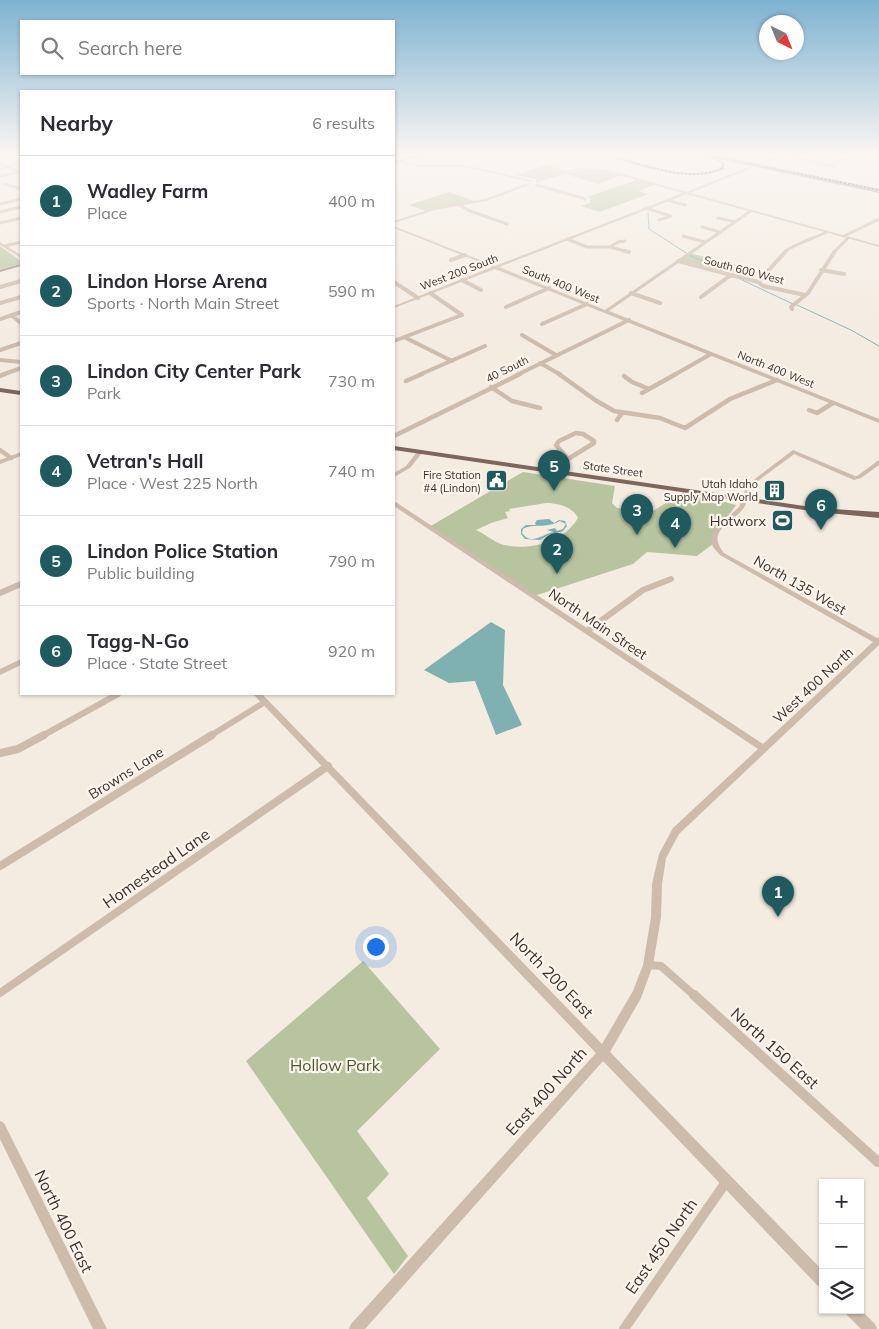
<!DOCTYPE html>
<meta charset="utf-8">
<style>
body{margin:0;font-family:Mulish,sans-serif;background:#f7f7f7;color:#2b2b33}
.controls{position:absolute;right:15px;bottom:15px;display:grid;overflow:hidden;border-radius:0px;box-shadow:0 1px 4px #0004}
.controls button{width:45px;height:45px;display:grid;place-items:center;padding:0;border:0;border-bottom:1px solid #e1e1e2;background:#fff;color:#2b2b33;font:25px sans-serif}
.compass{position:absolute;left:759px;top:15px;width:45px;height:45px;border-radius:50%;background:#fff;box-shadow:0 1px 4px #0004;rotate:137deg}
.you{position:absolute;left:375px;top:946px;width:18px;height:18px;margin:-12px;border:4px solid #fff;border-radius:50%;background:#1a73e8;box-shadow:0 0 0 8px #1a73e833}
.badge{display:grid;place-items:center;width:32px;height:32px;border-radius:50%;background:#1f5a5e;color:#fff;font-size:16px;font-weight:700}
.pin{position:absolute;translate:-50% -41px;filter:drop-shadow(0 1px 2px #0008)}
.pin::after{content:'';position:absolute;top:26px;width:18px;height:15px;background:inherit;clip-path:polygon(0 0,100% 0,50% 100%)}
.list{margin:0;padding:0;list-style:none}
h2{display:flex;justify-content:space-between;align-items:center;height:65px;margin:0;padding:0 20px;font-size:21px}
h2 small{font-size:16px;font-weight:400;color:#7c7c81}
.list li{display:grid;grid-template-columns:32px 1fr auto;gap:15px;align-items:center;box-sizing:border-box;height:90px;padding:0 20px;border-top:1px solid #e1e1e2}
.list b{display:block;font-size:19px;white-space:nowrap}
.list p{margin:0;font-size:16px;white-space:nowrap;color:#7c7c81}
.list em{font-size:16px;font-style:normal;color:#7c7c81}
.icon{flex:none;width:28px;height:28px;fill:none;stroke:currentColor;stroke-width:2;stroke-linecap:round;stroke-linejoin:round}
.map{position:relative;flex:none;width:879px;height:1329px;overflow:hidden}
.search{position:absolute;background:#fff;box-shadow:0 1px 4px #0004;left:20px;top:20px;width:375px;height:55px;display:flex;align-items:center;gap:12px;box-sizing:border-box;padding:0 18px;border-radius:0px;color:#7c7c81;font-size:19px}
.panel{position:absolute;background:#fff;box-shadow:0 1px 4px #0004;left:20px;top:90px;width:375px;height:605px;border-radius:0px}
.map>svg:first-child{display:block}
.green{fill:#b8c4a0;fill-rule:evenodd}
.water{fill:#7fb0b2;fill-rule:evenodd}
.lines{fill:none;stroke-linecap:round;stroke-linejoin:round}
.stream{stroke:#7fb0b2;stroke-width:1}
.minor-far5{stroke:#cdbbac;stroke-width:3}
.minor-far4{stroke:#cdbbac;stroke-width:4}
.minor-far3{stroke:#cdbbac;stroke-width:4.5}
.minor-far2{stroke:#cdbbac;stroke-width:6}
.minor-far1{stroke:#cdbbac;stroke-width:8}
.minor{stroke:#cdbbac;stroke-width:10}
.tertiary{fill:#cdbbac;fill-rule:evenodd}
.secondary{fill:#a18a7d;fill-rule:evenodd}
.primary{fill:#7d675c;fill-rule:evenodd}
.motorway{fill:#5c4a42;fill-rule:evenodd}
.rail-casing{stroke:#3b302b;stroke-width:2}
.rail{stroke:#fbf5ee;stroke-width:1;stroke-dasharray:2;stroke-linecap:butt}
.labels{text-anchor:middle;stroke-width:4.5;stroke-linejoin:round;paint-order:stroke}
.far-street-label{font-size:11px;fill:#3b302b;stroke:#fbf5ee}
.far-poi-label{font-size:11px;fill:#3b302b;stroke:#fbf5ee;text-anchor:end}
.poi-label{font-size:14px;fill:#3b302b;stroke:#fbf5ee;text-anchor:end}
.street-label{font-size:14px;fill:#3b302b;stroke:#fbf5ee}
.near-street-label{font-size:16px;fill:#3b302b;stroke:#fbf5ee}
.near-park-label{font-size:16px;fill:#4a5a2e;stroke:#fbf5ee}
</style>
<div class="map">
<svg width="879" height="1329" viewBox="0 0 879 1329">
<rect width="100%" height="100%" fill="#f4ebe1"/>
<path class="green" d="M547 165 567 171 539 180 516 175Z
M585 169 605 171 622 175 598 184 565 174Z
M637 180 656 184 638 191 648 194 600 212 581 206 590 203V198L587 197Z
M449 192 475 201 426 211 409 205Z
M0 246 21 261V264L0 270Z
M689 253 741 266 731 274 678 261Z
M523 472 615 486 612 503 617 508 653 511 685 491 736 505C727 520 709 528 713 544L697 556 647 552 633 564 534 596 429 527ZM546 503C558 503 573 507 578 518 564 542 530 551 504 545 494 542 485 534 476 530L491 523 508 518 505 512 510 511 509 509Z
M363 961 440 1049 357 1131 389 1174 367 1198 408 1256 394 1274 246 1061Z"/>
<path class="water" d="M549 519 554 523 559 520 565 521 567 526 563 531 548 535 540 540 525 539 521 534V529L526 525H536L535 523 537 520ZM560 521 566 524 563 529 557 531 555 528 547 530 554 532C543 534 531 546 522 533L523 529C533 523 545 529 560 521Z
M491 622 505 630 503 685 522 725 496 735 475 681 449 683 424 670Z"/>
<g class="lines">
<path class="stream" d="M648 213 649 229 691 256 728 272
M740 279 793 304
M797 305 851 330 879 346"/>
<path class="minor-far5" d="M17 155 21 157
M787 155 834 167
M0 163 21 173
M829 166 852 155
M0 176 19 172
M5 184 21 189
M537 185 585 199
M667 200 685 205
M0 204 21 199
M459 205 470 211 507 224
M646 208 671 216 659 220
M0 212 21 207
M718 218 735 222
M0 223 21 218
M702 227 720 232
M683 236 705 242
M844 236 879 219
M567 239 587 247H610L629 252
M5 246 21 242
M610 247 618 242 625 241
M785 252C790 246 817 237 827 232
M834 252 848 238"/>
<path class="minor-far4" d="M624 251 629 252
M451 260 465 255
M678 261 758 282 763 286 805 295
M821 270 844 274
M462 280 481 290
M394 282 418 298
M758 282 786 251
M0 287 21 281
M430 293 462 315
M631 293 660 303
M701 297 731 275
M0 303 21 297
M506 307 549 288
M792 309 791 307 808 293 835 251
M11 315 21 323
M0 319 21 312
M542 324 587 304
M522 335 556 355
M406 338 452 361
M394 341 462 315
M0 350 21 343
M0 360 21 362
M540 363 561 375
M2 375 21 368
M419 375 485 346
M517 375 629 320
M674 375 711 354"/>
<path class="minor-far3" d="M559 374 595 400 614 411 660 418 685 428 730 399 777 380
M0 376 5 374
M624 376 632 382 649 389
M406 381 422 374
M491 387 512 401 540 408
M642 393 676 374
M809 410 817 413 833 403
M617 420 622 413
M576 433 583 434 594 441V443L568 459 556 445 559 441Z
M394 436 520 374
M0 450 11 458
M547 471 568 459"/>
<path class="minor-far2" d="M0 593 21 584
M587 631 643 590 671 579
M42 736 118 694
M210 736 265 702"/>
<path class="minor-far1" d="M0 753 18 749 44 735
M0 866 212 735
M648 965 661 966 695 996
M0 993 328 766"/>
<path class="minor" d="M694 995 878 1162
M624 1329 726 1182"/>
<path class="tertiary" d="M779 155H784L690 193 879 245V247L752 212 609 311 879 419V423L495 269 394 308V306L492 267 394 228V226L495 266 683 193 605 171 577 170 538 182H536V180L577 168 605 169 686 192ZM687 194 748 211 605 310 499 267Z
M395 160 420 165H465L534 181 532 182 465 167H420L394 162Z
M21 162V164L0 169V167Z
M528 183 531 184 487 201 435 210 394 223V221L434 208 485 199Z
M0 242 21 255V258L0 245Z
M793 450 855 476H857L879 460V465L861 478 854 480 794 454C786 461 754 482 751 488 747 496 748 504 742 510 730 525 706 531 724 553L877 638 879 637V645L679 834 666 858 662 884 661 917 653 965 641 998 610 1052 823 1271V1287L818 1286 603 1061 365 1329H349L351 1324 596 1053 253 694H262L602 1044 633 991 643 965 651 917 652 884 659 854 673 828 758 749 394 506V501L763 744 873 642 720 555 713 547 711 540 712 534 717 527 739 507 747 485Z
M419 451 422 453 410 468 394 477V473L406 466 417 452Z
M21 452V456L0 464V460Z
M21 659V665L0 675V669Z
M0 1121 4 1123 107 1329H93L0 1139Z
M860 1309 875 1324 877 1329H861L847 1315 845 1310H860Z"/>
<path class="secondary" d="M416 155H423L394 164V162Z
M707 155 879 191V193L698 155Z
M21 264V266L0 272V270Z"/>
<path class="primary" d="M0 388 21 391V395L0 392Z
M394 446 818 508 879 512V518L818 512 394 450Z"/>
<path class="motorway" d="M417 155H426L419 157Z
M394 159 397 160V162H394Z"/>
<defs>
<path id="rail" d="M709 155 879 190
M617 158C651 167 689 183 723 168V163L713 157"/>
</defs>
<use href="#rail" class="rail-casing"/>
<use href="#rail" class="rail"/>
</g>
<linearGradient id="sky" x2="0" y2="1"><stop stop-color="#7eb2d2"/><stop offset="0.45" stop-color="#faf6f2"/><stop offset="1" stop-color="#faf6f2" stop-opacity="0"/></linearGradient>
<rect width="879" height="342" fill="url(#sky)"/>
<defs>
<symbol id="civic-square" viewBox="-11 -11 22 22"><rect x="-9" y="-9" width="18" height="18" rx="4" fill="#1f5a5e" stroke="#fbf5ee"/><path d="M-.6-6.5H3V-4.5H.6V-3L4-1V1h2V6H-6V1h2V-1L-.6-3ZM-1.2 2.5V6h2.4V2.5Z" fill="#fff"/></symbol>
<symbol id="building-square" viewBox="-11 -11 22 22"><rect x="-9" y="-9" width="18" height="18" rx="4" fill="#1f5a5e" stroke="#fbf5ee"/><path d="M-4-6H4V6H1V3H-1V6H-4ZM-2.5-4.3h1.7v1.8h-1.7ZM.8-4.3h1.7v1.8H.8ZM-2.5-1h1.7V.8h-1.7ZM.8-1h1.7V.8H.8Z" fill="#fff"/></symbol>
<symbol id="stadium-square" viewBox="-11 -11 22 22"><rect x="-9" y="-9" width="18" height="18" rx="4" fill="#1f5a5e" stroke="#fbf5ee"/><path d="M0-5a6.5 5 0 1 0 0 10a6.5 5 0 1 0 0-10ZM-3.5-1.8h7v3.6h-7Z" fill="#fff"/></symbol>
</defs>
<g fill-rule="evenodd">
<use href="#civic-square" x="484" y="468" width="25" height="25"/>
<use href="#building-square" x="762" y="478" width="25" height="25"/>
<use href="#stadium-square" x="770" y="508" width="25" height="25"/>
</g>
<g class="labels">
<g class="far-street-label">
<text transform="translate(744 270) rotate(15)" y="4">South 600 West</text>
<text transform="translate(459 272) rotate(-21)" y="4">West 200 South</text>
<text transform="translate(561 284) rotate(22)" y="4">South 400 West</text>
<text transform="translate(507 369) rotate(-26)" y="4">40 South</text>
<text transform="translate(776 369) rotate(22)" y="4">North 400 West</text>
<text transform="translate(613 469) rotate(8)" y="4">State Street</text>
</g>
<g class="far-poi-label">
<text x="481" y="479">Fire Station<tspan x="481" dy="13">#4 (Lindon)</tspan></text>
<text x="758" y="488">Utah Idaho<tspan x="758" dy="13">Supply Map World</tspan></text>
</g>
<g class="poi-label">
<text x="766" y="526">Hotworx</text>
</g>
<g class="street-label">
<text transform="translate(800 585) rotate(30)" y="5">North 135 West</text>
<text transform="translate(598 624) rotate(34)" y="5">North Main Street</text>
<text transform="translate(813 685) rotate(-43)" y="5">West 400 North</text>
<text transform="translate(126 773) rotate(-32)" y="5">Browns Lane</text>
</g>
<g class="near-street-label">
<text transform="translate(156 868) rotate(-35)" y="6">Homestead Lane</text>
<text transform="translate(552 975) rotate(46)" y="6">North 200 East</text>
<text transform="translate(775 1048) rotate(42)" y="6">North 150 East</text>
<text transform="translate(546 1091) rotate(-48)" y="6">East 400 North</text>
<text transform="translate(64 1221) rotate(64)" y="6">North 400 East</text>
<text transform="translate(661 1246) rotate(-55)" y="6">East 450 North</text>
</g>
<g class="near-park-label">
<text x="335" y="1071">Hollow Park</text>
</g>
</g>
</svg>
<div class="controls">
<button>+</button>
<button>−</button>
<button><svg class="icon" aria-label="layers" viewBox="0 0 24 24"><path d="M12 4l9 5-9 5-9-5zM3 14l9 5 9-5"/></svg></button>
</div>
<svg class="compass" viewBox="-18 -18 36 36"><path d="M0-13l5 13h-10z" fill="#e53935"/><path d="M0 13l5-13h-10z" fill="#7c7c81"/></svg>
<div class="you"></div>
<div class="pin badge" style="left:778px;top:917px">1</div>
<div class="pin badge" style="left:557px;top:574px">2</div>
<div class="pin badge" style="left:637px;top:535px">3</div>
<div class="pin badge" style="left:675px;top:548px">4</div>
<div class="pin badge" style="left:554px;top:491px">5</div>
<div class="pin badge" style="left:821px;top:530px">6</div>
<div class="search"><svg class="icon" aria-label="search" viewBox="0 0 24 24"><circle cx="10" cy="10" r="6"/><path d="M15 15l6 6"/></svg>Search here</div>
<section class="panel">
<h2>Nearby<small>6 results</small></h2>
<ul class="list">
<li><span class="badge">1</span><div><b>Wadley Farm</b><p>Place</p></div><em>400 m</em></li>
<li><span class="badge">2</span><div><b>Lindon Horse Arena</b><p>Sports · North Main Street</p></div><em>590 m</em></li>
<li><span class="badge">3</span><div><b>Lindon City Center Park</b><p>Park</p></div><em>730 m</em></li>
<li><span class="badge">4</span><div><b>Vetran's Hall</b><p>Place · West 225 North</p></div><em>740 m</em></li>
<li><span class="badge">5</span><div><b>Lindon Police Station</b><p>Public building</p></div><em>790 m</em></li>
<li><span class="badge">6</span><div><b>Tagg-N-Go</b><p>Place · State Street</p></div><em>920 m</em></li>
</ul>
</section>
</div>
